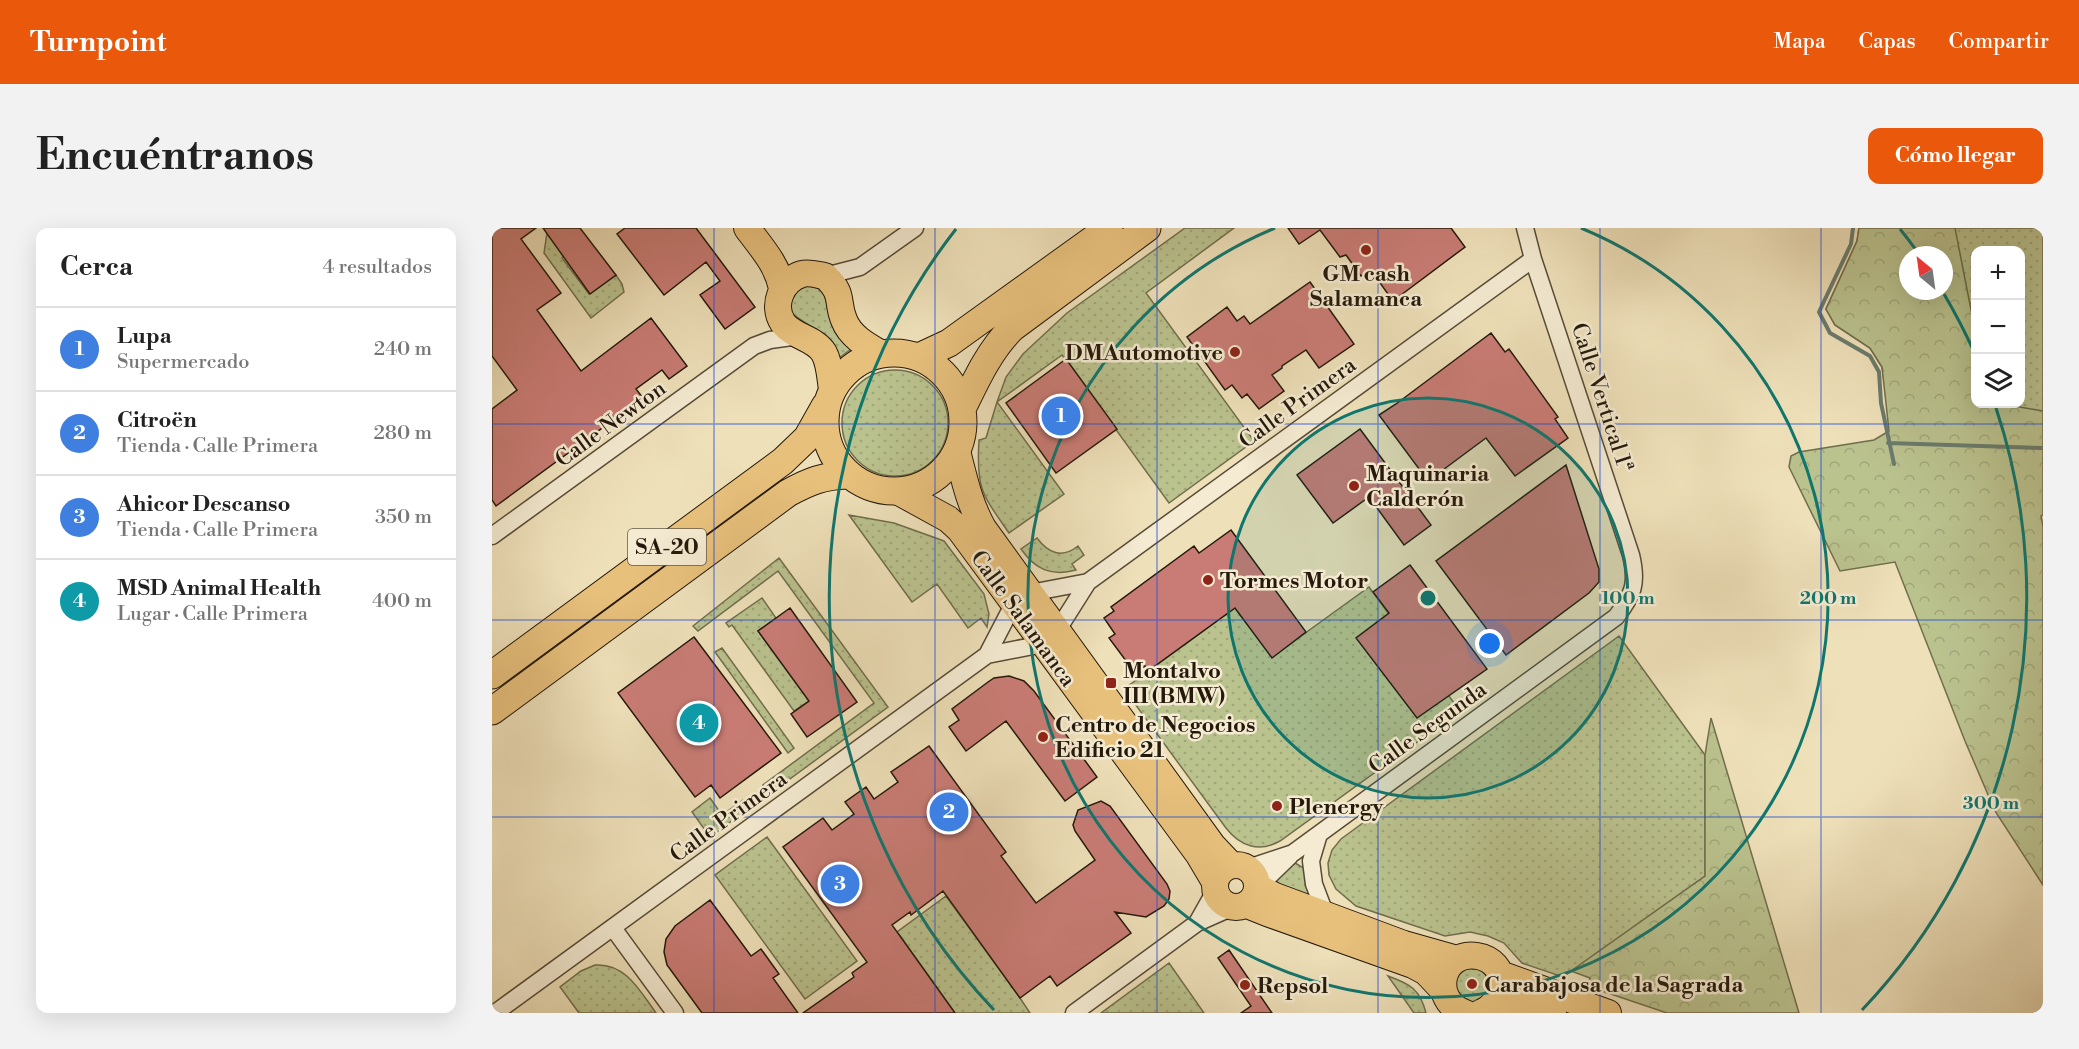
<!DOCTYPE html>
<html lang="es">
<meta charset="utf-8">
<style>
body{margin:0;font-family:"Libre Bodoni",serif;background:#f2f2f2;color:#222}
.controls{position:absolute;right:18px;top:18px;display:grid;overflow:hidden;border-radius:12px;box-shadow:0 6px 24px #0002}
.controls button{width:54px;height:54px;display:grid;place-items:center;padding:0;border:0;border-bottom:2px solid #e0e0e0;background:#fff;color:#222;font:30px sans-serif}
.compass{position:absolute;left:1407px;top:18px;width:54px;height:54px;border-radius:50%;background:#fff;box-shadow:0 6px 24px #0002;rotate:331deg}
.you{position:absolute;left:998px;top:416px;width:21px;height:21px;margin:-15px;border:4px solid #fff;border-radius:50%;background:#1a73e8;box-shadow:0 0 0 9px #1a73e833}
.badge{display:grid;place-items:center;width:39px;height:39px;border-radius:50%;background:#ea580c;color:#fff;font-size:20px;font-weight:700}
.pin{position:absolute;translate:-50% -50%;border:3px solid #fff;box-shadow:0 2px 6px #0006}
.list{margin:0;padding:0;list-style:none}
h2{display:flex;justify-content:space-between;align-items:center;height:78px;margin:0;padding:0 24px;font-size:26px}
h2 small{font-size:20px;font-weight:400;color:#767676}
.list li{display:grid;grid-template-columns:39px 1fr auto;gap:18px;align-items:center;box-sizing:border-box;height:84px;padding:0 24px;border-top:2px solid #e0e0e0}
.list b{display:block;font-size:22px;white-space:nowrap}
.list p{margin:0;font-size:20px;white-space:nowrap;color:#767676}
.list em{font-size:20px;font-style:normal;color:#767676}
.icon{flex:none;width:33px;height:33px;fill:none;stroke:currentColor;stroke-width:2;stroke-linecap:round;stroke-linejoin:round}
.map{position:relative;flex:none;width:1551px;height:785px;overflow:hidden;border-radius:12px}
header{display:flex;align-items:center;gap:36px;box-sizing:border-box;height:84px;padding:0 30px;background:#ea580c;color:#fff}
header strong{font-size:28px}
nav{display:flex;gap:33px;margin-inline-start:auto;font-size:21px}
.intro{display:flex;align-items:center;justify-content:space-between;box-sizing:border-box;height:144px;padding:0 36px}
h1{margin:0;font-size:42px}
.button{padding:15px 27px;border-radius:12px;background:#ea580c;color:#fff;font-size:21px;font-weight:700}
main{display:flex;gap:36px;padding:0 36px}
aside{flex:1;background:#fff;border-radius:12px;box-shadow:0 6px 24px #0002}
.map>svg:first-child{display:block}
.grass{fill:url(#grass-dots);stroke:#706e4c;stroke-width:1.5;fill-rule:evenodd}
.forest{fill:url(#forest-crowns);stroke:#706e4c;stroke-width:1.5;fill-rule:evenodd}
.lines{fill:none;stroke-linecap:round;stroke-linejoin:round}
.stream{stroke:#6b7b6d;stroke-width:4}
.building{fill:#c97c75;stroke:#25190b;stroke-width:1.5}
.minor-casing{stroke:#574b36;stroke-width:19}
.primary-casing{stroke:#25190b;stroke-width:28}
.trunk-casing{stroke:#25190b;stroke-width:29}
.minor{stroke:#f4ebd2;stroke-width:16}
.primary{stroke:#e7c07c;stroke-width:26}
.trunk{stroke:#e7c07c;stroke-width:27}
.grid{fill:none;stroke:#1d4ed8;stroke-width:1.5;stroke-opacity:0.55}
.ring{fill:none;stroke:#0f766e;stroke-width:3}
.poi-dot{fill:#8f2418;stroke:#f4ebd2;stroke-width:2}
.labels{text-anchor:middle;stroke-width:5;stroke-linejoin:round;paint-order:stroke}
.shield{fill:#f4ebd2;stroke:#635847;stroke-width:1.5}
.shield-label{font-size:21px;font-weight:bold;fill:#25190b}
.poi-label{font-size:22px;font-weight:bold;fill:#25190b;stroke:#f4ebd2;text-anchor:start}
.street-label{font-size:22px;fill:#25190b;stroke:#f4ebd2}
.centre{fill:#0f766e;stroke:#f4ebd2;stroke-width:3}
.ring-label{font-size:18px;text-anchor:middle;font-weight:bold;fill:#0f766e;stroke:#f4ebd2;stroke-width:5;stroke-linejoin:round;paint-order:stroke}
</style>
<header>
<strong>Turnpoint</strong>
<nav><a>Mapa</a><a>Capas</a><a>Compartir</a></nav>
</header>
<div class="intro"><h1>Encuéntranos</h1><a class="button">Cómo llegar</a></div>
<main>
<aside>
<h2>Cerca<small>4 resultados</small></h2>
<ul class="list">
<li><span class="badge" style="background:#3f7fe0">1</span><div><b>Lupa</b><p>Supermercado</p></div><em>240 m</em></li>
<li><span class="badge" style="background:#3f7fe0">2</span><div><b>Citroën</b><p>Tienda · Calle Primera</p></div><em>280 m</em></li>
<li><span class="badge" style="background:#3f7fe0">3</span><div><b>Ahicor Descanso</b><p>Tienda · Calle Primera</p></div><em>350 m</em></li>
<li><span class="badge" style="background:#0f9aa8">4</span><div><b>MSD Animal Health</b><p>Lugar · Calle Primera</p></div><em>400 m</em></li>
</ul>
</aside>
<div class="map">
<svg width="1551" height="785" viewBox="0 0 1551 785">
<defs>
<pattern id="grass-dots" width="8" height="8" patternUnits="userSpaceOnUse" patternTransform="scale(1.5)"><rect width="8" height="8" fill="#bac28e"/><path d="M2 2h.1M6 6h.1" fill="none" stroke="#a0a679" stroke-width="1.8" stroke-linecap="round"/></pattern>
<pattern id="forest-crowns" width="20" height="18" patternUnits="userSpaceOnUse" patternTransform="scale(1.5)"><rect width="20" height="18" fill="#bac28e"/><path d="M2 6a3 3 0 1 1 6 0M12 15a3 3 0 1 1 6 0" fill="none" stroke="#a0a679"/></pattern>
</defs>
<rect width="100%" height="100%" fill="#eee0b9"/>
<filter id="stains"><feTurbulence type="fractalNoise" baseFrequency=".00333" numOctaves="4"/><feColorMatrix values="0 0 0 0 .2 0 0 0 0 .09 0 0 0 0 .02 0 0 0 .5 -.17"/></filter>
<radialGradient id="worn" r=".72"><stop offset=".6" stop-color="#630" stop-opacity="0"/><stop offset="1" stop-color="#630" stop-opacity=".3"/></radialGradient>
<path class="grass" d="M693 0H742L654 65 762 213 677 275 570 127 505 174 572 266 517 305C490 266 484 261 487 212L494 210 505 174 514 149 531 126 575 85Z
M1367 0H1551V214L1393 160 1390 139 1378 120 1343 97 1334 81 1365 13ZM1484 22H1528V176H1484ZM1416 27H1452V63H1416Z
M55 5 72 28 70 30 97 66 124 47 130 56 132 64 99 90 52 25Z
M315 56C339 61 332 75 339 93 343 105 351 113 359 121L347 130 337 113 326 103 300 86C296 70 301 63 315 56Z
M350 195a53 53 0 1 1 106 0a53 53 0 1 1-106 0Z
M357 287 402 295 452 313 492 366 497 386 495 399 489 390 476 400 445 356 420 374Z
M545 310C556 325 570 331 586 318L592 327 580 336 584 342C559 349 543 341 529 321Z
M287 330 396 479 276 567 270 566 271 557 382 475 286 343 206 403 201 398Z
M877 359 968 483 788 613C767 625 748 618 734 600L632 461 743 380 780 429Z
M270 370 284 390 266 403 317 473 302 483 240 397 237 399 234 395Z
M1127 408 1213 527V648L1071 749 1030 735 1012 715 996 708 978 704 953 708 864 678 844 661 837 647 836 635 840 622 849 611Z
M230 420 302 520 296 525 223 424Z
M218 570 230 587 251 572 258 575 257 580 218 609 200 584Z
M275 609 365 733 313 771 223 647Z
M803 635 815 642 821 670 784 655 787 647Z
M454 668 528 770 538 785H463L409 709 405 704Z
M677 735 712 785H609Z
M103 737C134 735 148 763 164 785H87L68 759 89 743Z
M963 757a17 17 0 1 1 34 0a17 17 0 1 1-34 0Z
M896 748C918 756 928 761 934 785H922Z"/>
<path class="forest" d="M1367 0H1463L1483 102 1484 176H1510L1551 183V287L1549 288 1551 298V657L1503 583 1473 513 1403 334 1348 343 1297 239 1299 228 1307 224 1382 212 1397 203 1390 139 1378 120 1343 97 1334 81 1365 13ZM1416 27H1452V63H1416Z
M1219 490 1307 785H1175L1095 758 1098 750 1079 743 1213 648V527Z"/>
<g class="lines">
<path class="stream" d="M1361 0 1359 16 1327 84 1338 105 1378 128 1387 144 1389 175 1402 236
M1396 215 1551 220"/>
</g>
<path class="building" d="M0 0H44L29 11 69 65 45 82 89 143 159 90 195 138 177 151 170 142 144 161 151 170 4 278 0 272V181L25 162 0 128Z
M51 0H88L124 47 98 66Z
M133 0H204L263 79 233 101 208 67 228 53 214 34 172 67 125 6Z
M796 0H959L973 19 901 73 878 41 869 48 854 27 848 29 828 2 807 16Z
M818 54 862 116 827 140 814 122 790 138V140L780 147 792 163 767 181 755 166 750 170 740 157 733 162 695 109 735 79 745 93 752 88 758 96Z
M999 105 1013 124 1017 121 1066 189 1063 191 1076 210 1023 248 994 210 936 253 887 187 904 176Z
M574 131 625 201 564 245 514 175Z
M868 201 939 297 912 317 877 269 841 295 805 247Z
M1074 237 1107 341V354L1097 365 1014 427 944 333Z
M739 302 814 404 780 430 743 380 656 443 653 438 643 445 617 410 623 406 612 390 622 383 619 379 702 318 707 325Z
M918 337 995 441 925 490 864 410 897 385 881 364Z
M298 380 365 474 315 509 299 486 317 473 266 403Z
M202 409 289 525 228 570 219 557 203 569 126 465Z
M517 448 532 453 542 463 605 549 573 573 514 493 474 523 457 499 467 492 460 481 496 454 502 450Z
M437 518 514 624 509 628 544 675 603 632 583 603 581 597 586 582 609 573 618 578 675 656 678 663 677 671 672 678 654 689 623 684 639 705 565 758 558 748 528 770 451 663 419 687 418 684 400 697 463 785H311L362 749 360 745 375 734 291 619 331 590 340 602 362 586 353 574 374 559 382 571 406 554 399 544Z
M218 672 259 728 269 721 287 746 281 750 306 785H210L175 737 172 724 174 711 183 698Z
M737 722 780 785H749L759 778 726 730Z"/>
<g class="lines">
<defs>
<path id="minor" d="M333 48 368 39 423 0
M0 308 262 118 278 112 307 108
M538 365 596 354
M565 403 596 354 1041 31
M495 427 522 375
M827 606 819 633 822 656 833 685
M756 640 801 625 1124 389C1141 367 1146 356 1139 327L1041 31 1033 0
M766 659 798 628
M705 695 723 663
M121 700 183 785
M3 785 495 427 551 416
M582 785 705 695 741 679"/>
<path id="primary" d="M255 0C269 19 285 36 290 60
M340 161C338 150 338 136 332 125 323 110 301 109 291 95 279 77 290 52 310 46 317 44 326 47 333 48 353 67 344 73 352 92 358 108 374 117 388 125
M465 223C472 250 477 275 491 300L721 618 739 637
M405 263 456 291 468 302 707 627 723 654
M723 658a21 21 0 1 1 42 0a21 21 0 1 1-42 0Z
M766 659 783 668 912 716 965 731
M755 677 775 685 921 737 934 744 951 762
M1008 746 1116 785
M1001 777H1031L1061 785
M973 785C937 772 949 722 985 728 1017 733 1017 774 988 785"/>
<path id="trunk" d="M333 194a69 69 0 1 1 138 0a69 69 0 1 1-138 0Z
M427 129 457 115 617 0
M470 181C484 152 497 123 520 100L655 0
M0 447 291 233 315 210 333 178
M0 483 296 265C318 253 331 248 355 247"/>
</defs>
<use href="#minor" class="minor-casing"/>
<use href="#primary" class="primary-casing"/>
<use href="#trunk" class="trunk-casing"/>
<use href="#minor" class="minor"/>
<use href="#primary" class="primary"/>
<use href="#trunk" class="trunk"/>
</g>
<path class="grid" d="M222 0V785M443 0V785M665 0V785M886 0V785M1108 0V785M1329 0V785M0 196H1551M0 392H1551M0 589H1551"/>
<circle cx="936" cy="370" r="200" fill="#0f766e" fill-opacity=".12"/>
<g class="ring">
<circle cx="936" cy="370" r="200"/>
<path d="M1089 0A400 400 0 1 1 783 0"/>
<path d="M502 782A599 599 0 0 1 464 1M1408 1A599 599 0 0 1 1427 26M1452 66A599 599 0 0 1 1483 126M1504 180A599 599 0 0 1 1370 782"/>
</g>
<g class="poi-dot">
<circle cx="874" cy="22" r="6"/>
<circle cx="743" cy="124" r="6"/>
<circle cx="862" cy="258" r="6"/>
<circle cx="716" cy="352" r="6"/>
<rect x="613" y="449" width="12" height="12" rx="3"/>
<circle cx="551" cy="509" r="6"/>
<circle cx="785" cy="578" r="6"/>
<circle cx="980" cy="756" r="6"/>
<circle cx="753" cy="757" r="6"/>
</g>
<g class="labels">
<rect class="shield" x="136" y="301" width="78" height="36" rx="4.5"/>
<g class="shield-label">
<text x="175" y="326">SA-20</text>
</g>
<g class="poi-label">
<text x="874" y="53" text-anchor="middle">GM cash<tspan x="874" dy="25">Salamanca</tspan></text>
<text x="731" y="132" text-anchor="end">DMAutomotive</text>
<text x="874" y="253">Maquinaria<tspan x="874" dy="25">Calderón</tspan></text>
<text x="728" y="360">Tormes Motor</text>
<text x="631" y="450">Montalvo<tspan x="631" dy="25">III (BMW)</tspan></text>
<text x="563" y="504">Centro de Negocios<tspan x="563" dy="25">Edificio 21</tspan></text>
<text x="797" y="586">Plenergy</text>
<text x="992" y="764">Carabajosa de la Sagrada</text>
<text x="765" y="765">Repsol</text>
</g>
<g class="street-label">
<text transform="translate(1111 169) rotate(72)" y="8">Calle Vertical 1ª</text>
<text transform="translate(805 174) rotate(-36)" y="8">Calle Primera</text>
<text transform="translate(118 195) rotate(-36)" y="8">Calle Newton</text>
<text transform="translate(532 390) rotate(54)" y="8">Calle Salamanca</text>
<text transform="translate(935 499) rotate(-36)" y="8">Calle Segunda</text>
<text transform="translate(236 588) rotate(-36)" y="8">Calle Primera</text>
</g>
</g>
<circle cx="936" cy="370" r="9" class="centre"/>
<g class="ring-label">
<text x="1136" y="376">100 m</text>
<text x="1336" y="376">200 m</text>
<text x="1499" y="581">300 m</text>
</g>
<rect width="100%" height="100%" filter="url(#stains)"/>
<rect width="100%" height="100%" fill="url(#worn)"/>
</svg>
<div class="controls">
<button>+</button>
<button>−</button>
<button><svg class="icon" aria-label="layers" viewBox="0 0 24 24"><path d="M12 4l9 5-9 5-9-5zM3 14l9 5 9-5"/></svg></button>
</div>
<svg class="compass" viewBox="-18 -18 36 36"><path d="M0-13l5 13h-10z" fill="#e53935"/><path d="M0 13l5-13h-10z" fill="#767676"/></svg>
<div class="you"></div>
<div class="pin badge" style="left:569px;top:188px;background:#3f7fe0">1</div>
<div class="pin badge" style="left:457px;top:584px;background:#3f7fe0">2</div>
<div class="pin badge" style="left:348px;top:656px;background:#3f7fe0">3</div>
<div class="pin badge" style="left:207px;top:495px;background:#0f9aa8">4</div>
</div>
</main>
